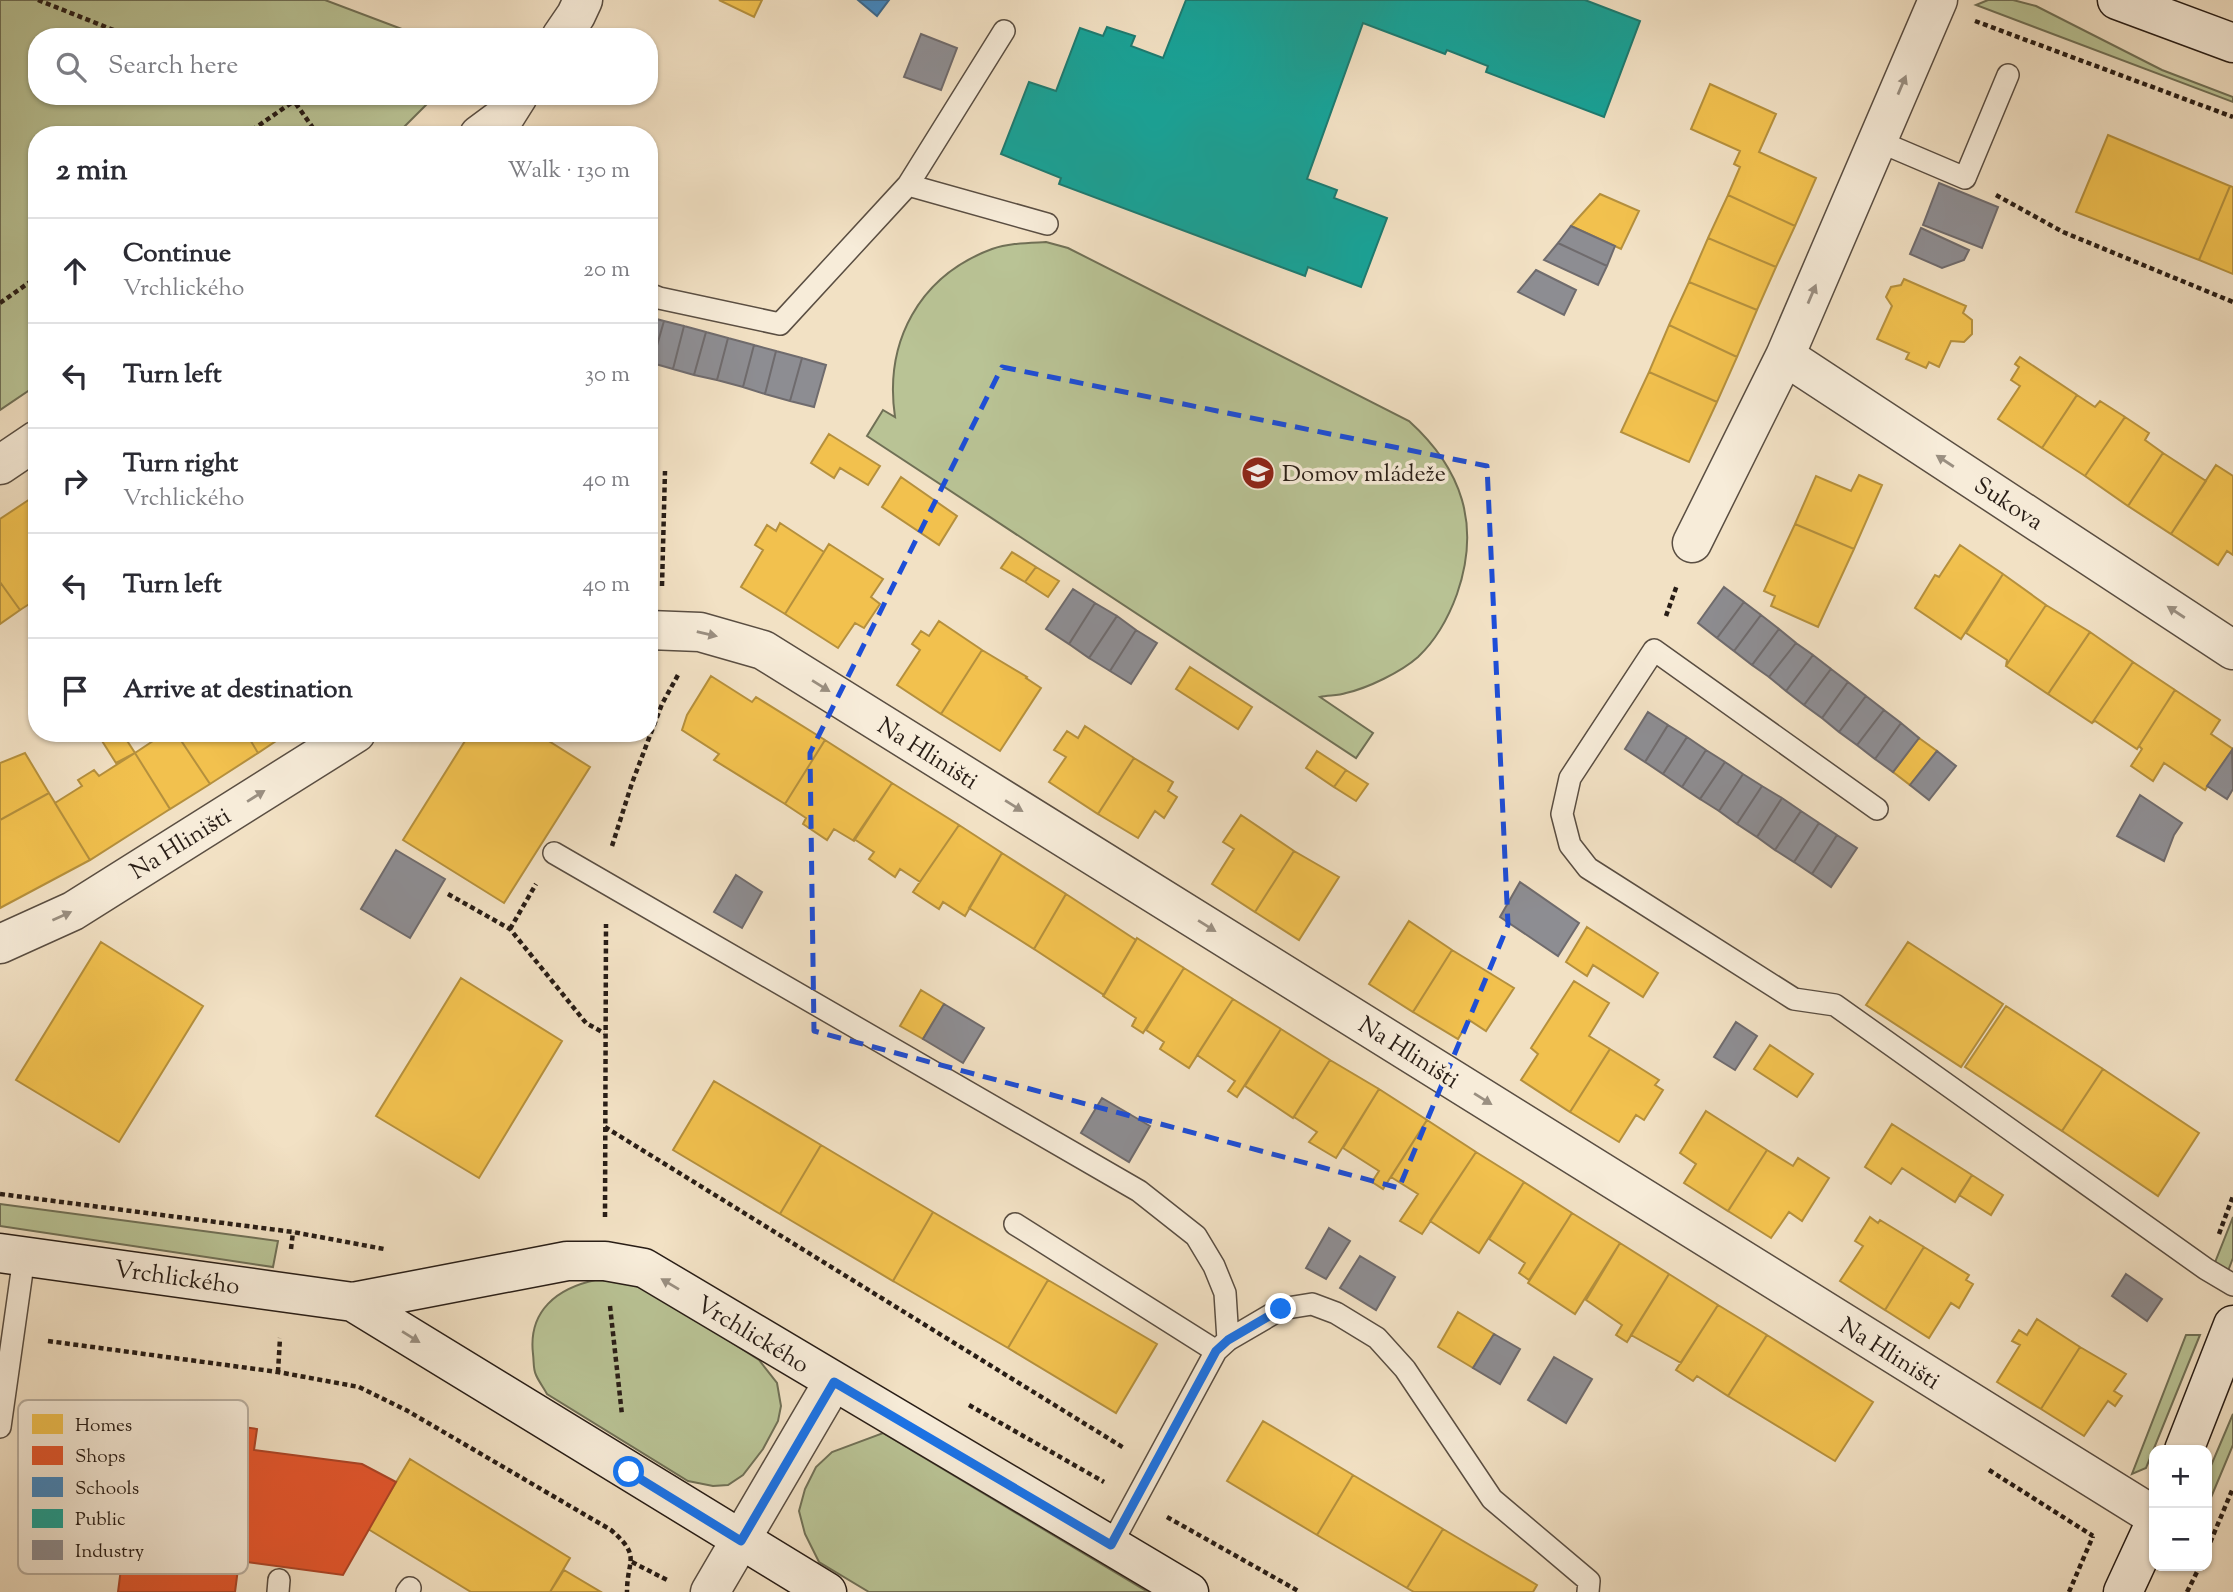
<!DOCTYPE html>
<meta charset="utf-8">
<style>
body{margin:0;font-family:"Sorts Mill Goudy",serif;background:#f2f2f3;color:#2b2b33}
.controls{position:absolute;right:21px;bottom:21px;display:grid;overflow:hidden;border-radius:14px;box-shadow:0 2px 5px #0004}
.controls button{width:63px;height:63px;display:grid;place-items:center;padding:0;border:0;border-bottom:2px solid #e1e1e2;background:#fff;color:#2b2b33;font:35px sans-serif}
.stop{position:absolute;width:21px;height:21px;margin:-16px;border:5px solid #1a73e8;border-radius:50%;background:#fff}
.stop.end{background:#1a73e8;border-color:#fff;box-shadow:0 2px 7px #0008}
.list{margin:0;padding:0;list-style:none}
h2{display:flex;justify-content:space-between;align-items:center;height:91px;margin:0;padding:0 28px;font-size:30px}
h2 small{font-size:23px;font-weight:400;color:#7c7c81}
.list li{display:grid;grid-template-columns:46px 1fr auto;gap:21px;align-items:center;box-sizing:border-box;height:105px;padding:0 28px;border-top:2px solid #e1e1e2}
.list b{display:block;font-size:26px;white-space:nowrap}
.list p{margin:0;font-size:23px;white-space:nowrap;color:#7c7c81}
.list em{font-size:23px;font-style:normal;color:#7c7c81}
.icon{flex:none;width:38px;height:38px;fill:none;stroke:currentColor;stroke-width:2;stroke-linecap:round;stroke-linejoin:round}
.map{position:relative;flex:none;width:2233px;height:1592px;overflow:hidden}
.search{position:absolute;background:#fff;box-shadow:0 2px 5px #0004;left:28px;top:28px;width:630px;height:77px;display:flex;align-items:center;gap:18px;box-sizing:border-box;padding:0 24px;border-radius:28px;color:#7c7c81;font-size:26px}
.panel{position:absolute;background:#fff;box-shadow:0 2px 5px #0004;left:28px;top:126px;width:630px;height:616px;border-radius:28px}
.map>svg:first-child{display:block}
.green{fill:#b9c395;stroke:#707056;stroke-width:2}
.homes{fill:#f2c14e;stroke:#b5903d;stroke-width:2}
.shops{fill:#e4572e;stroke:#ac4627;stroke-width:2}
.schools{fill:#3f88c5;stroke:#386890;stroke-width:2}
.public{fill:#17a398;stroke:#1c7b71;stroke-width:2}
.industry{fill:#8d8d92;stroke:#6f6b6d;stroke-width:2}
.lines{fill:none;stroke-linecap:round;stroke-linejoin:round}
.lane-casing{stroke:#5a4e42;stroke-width:24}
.street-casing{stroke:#5a4e42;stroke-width:41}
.secondary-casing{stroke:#281d16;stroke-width:41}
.path{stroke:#281d16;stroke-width:4.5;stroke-dasharray:5 3.5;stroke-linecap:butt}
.lane{stroke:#f7ecd9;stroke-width:21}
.street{stroke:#f7ecd9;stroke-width:38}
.secondary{stroke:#f7ecd9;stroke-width:38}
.oneway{fill:#9a8f81}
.route{stroke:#1a73e8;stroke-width:9}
.marked{fill:none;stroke:#1d4ed8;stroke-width:5;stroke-dasharray:14 9;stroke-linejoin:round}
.labels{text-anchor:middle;stroke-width:7;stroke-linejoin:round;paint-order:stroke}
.poi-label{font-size:24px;fill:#281d16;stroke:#f7ecd9;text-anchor:start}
.street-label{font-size:24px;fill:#281d16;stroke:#f7ecd9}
.key{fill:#f7ecd9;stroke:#b9ae9e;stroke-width:2}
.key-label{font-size:19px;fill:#281d16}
</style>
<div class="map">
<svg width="2233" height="1592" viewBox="0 0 2233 1592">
<rect width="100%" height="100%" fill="#f2e1c4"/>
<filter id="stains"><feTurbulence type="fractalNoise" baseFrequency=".00286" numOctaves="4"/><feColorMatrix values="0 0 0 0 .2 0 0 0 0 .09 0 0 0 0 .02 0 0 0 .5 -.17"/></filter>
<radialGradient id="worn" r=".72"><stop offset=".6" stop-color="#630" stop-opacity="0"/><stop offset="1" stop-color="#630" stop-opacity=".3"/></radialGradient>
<path class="green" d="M0 0H325L423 37H37V96H435L396 135H37V385L0 410Z
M1988 0H2013L2036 6 2162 70 2233 97V102L1976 5Z
M1046 242 1068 248 1409 421C1462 469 1481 525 1457 594 1448 619 1437 639 1418 657 1401 672 1368 688 1346 693 1338 696 1328 695 1320 697L1373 733 1356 758 867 436 883 410 895 417C884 342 919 276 992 249 1009 243 1028 243 1046 242Z
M0 1204 278 1241 273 1267 0 1226Z
M2233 1217V1258L2226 1276 2212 1270Z
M596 1280 626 1282 654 1293 759 1360 777 1383 781 1406 778 1421 763 1449 743 1475 728 1485 713 1486 688 1481 547 1394C544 1388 539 1382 536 1375 533 1369 534 1361 533 1354 528 1311 557 1288 596 1280Z
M2186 1335H2200L2146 1468 2132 1474Z
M2233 1414V1445L2207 1507V1475Z
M883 1433 1148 1592H869L819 1562 805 1534 799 1511 805 1489 816 1467 832 1452Z"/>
<path class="homes" d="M719 0H762L754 17Z
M1710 84 1776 114 1759 152 1816 178 1795 226 1728 195 1740 167 1734 164 1740 151 1691 129Z
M2108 135 2230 186 2199 260 2076 212Z
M2230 186 2233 187V274L2199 260Z
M1600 194 1639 211 1621 249 1571 226Z
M1728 195 1795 226 1776 267 1708 238Z
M1708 238 1776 267 1757 310 1689 282Z
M1904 279 1966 306 1963 313 1972 320V334L1964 342 1951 341 1939 367 1929 362 1926 368 1906 359 1909 353 1877 339 1892 306 1886 297 1891 287 1901 285Z
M1689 282 1757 310 1737 357 1669 325Z
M1669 325 1737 357 1717 402 1649 372Z
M2020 357 2077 395 2042 448 1998 419 2020 386 2011 380 2019 367 2015 364Z
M1649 372 1717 402 1689 462 1621 432Z
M2077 395 2095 407 2100 401 2125 417 2085 476 2042 448Z
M2125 417 2149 433 2145 440 2163 453 2128 506 2085 476Z
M829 434 880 466 868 485 840 468 834 478 811 463Z
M2163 453 2206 481 2171 534 2128 506Z
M2216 465 2233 476V555L2227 551 2218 565 2171 534Z
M1859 475 1882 485 1854 549 1795 524 1816 476 1851 491Z
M901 477 957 516 939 545 882 507Z
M36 495 37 599 20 610 0 582V519Z
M780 523 824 552 785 614 741 587 763 550 755 545 767 525 776 531Z
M1795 524 1854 549 1818 627 1771 606 1775 596 1764 591Z
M829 544 883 579 871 597 880 604 864 628 855 623 838 648 785 614Z
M1960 545 2003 574 1961 639 1915 608 1935 575 1939 577Z
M1012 552 1036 567 1025 582 1001 568Z
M1036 567 1059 581 1048 597 1025 582Z
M2003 574 2046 605 2006 666 2007 660 1966 633Z
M0 582 20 610 0 624Z
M2046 605 2090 632 2048 694 2006 666Z
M939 621 982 650 941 714 897 685 920 650 912 644 921 631 929 636Z
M2090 632 2133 662 2092 723 2048 694Z
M982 650 1027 677 1026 678 1041 688 1000 751 941 714Z
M2133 662 2175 690 2137 749 2095 721 2092 723Z
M1190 667 1252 707 1238 729 1176 689Z
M711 676 752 702 756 697 825 740 785 804 714 760 719 754 682 730 687 715Z
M2175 690 2220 720 2211 734 2233 749 2205 790 2164 763 2153 781 2131 766 2142 749 2139 746Z
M1085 726 1134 758 1098 814 1049 782 1066 757 1054 750 1067 731 1078 738Z
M97 733H122L135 753 116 763Z
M165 733H176L210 784 170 809 135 753Z
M176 733H246L258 753 210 784Z
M246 733H288L258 753Z
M470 733H536L590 767 504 903 403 840Z
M1919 738 1937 751 1910 785 1893 772Z
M825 740 892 783 854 841 834 829 827 840 803 824 806 818 785 804Z
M1317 751 1346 770 1334 787 1306 768Z
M25 753 49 793 0 820V763Z
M135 753 170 809 90 860 55 803 82 786 78 780 94 770 99 776Z
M1134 758 1173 782 1168 791 1177 797 1164 818 1155 811 1138 838 1098 814Z
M1346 770 1368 784 1356 801 1334 787Z
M892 783 959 825 920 882 900 869 895 877 869 859 874 852 854 839Z
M49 793 90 860 0 908V820Z
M1241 815 1294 851 1255 912 1212 884 1234 849 1223 842Z
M959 825 1002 853 965 916 943 902 939 909 913 892Z
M1294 851 1339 877 1299 940 1255 912Z
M1002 853 1066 894 1034 949 969 908Z
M1066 894 1136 940 1104 995 1034 949Z
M1409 921 1452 950 1413 1012 1369 984Z
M1587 927 1658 973 1643 997 1593 965 1587 976 1566 962Z
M1137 938 1184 968 1143 1033 1132 1026 1136 1018 1103 996Z
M101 942 203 1006 119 1142 16 1080Z
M1908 942 2003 1004 1961 1067 1866 1005Z
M1452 950 1514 988 1486 1031 1469 1020 1458 1039 1413 1012Z
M1184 968 1233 999 1189 1068 1160 1049 1164 1042 1146 1030Z
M461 978 562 1041 479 1178 376 1116Z
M1574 981 1609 1003 1589 1036 1610 1049 1570 1112 1521 1080 1538 1054 1531 1048Z
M921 990 944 1004 923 1039 900 1026Z
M1233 999 1281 1029 1237 1097 1228 1091 1235 1081 1197 1055Z
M2006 1006 2103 1069 2062 1131 1965 1067Z
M1281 1029 1330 1060 1293 1118 1245 1086Z
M1770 1045 1813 1074 1797 1097 1754 1069Z
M1610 1049 1659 1080 1655 1085 1663 1090 1644 1120 1636 1115 1619 1142 1570 1112Z
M1330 1060 1379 1089 1336 1158 1309 1142 1317 1132 1294 1117Z
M2103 1069 2199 1133 2158 1196 2062 1131Z
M714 1081 821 1145 780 1214 673 1150Z
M1379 1089 1427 1120 1383 1189 1372 1182 1379 1171 1343 1148Z
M1706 1111 1767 1150 1728 1211 1684 1183 1696 1164 1680 1153Z
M1427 1120 1476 1152 1422 1234 1400 1221 1418 1194 1391 1177Z
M1892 1124 1972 1175 1955 1202 1902 1168 1891 1184 1865 1167Z
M821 1145 933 1212 893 1281 780 1214Z
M1767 1150 1793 1166 1798 1158 1829 1178 1802 1221 1789 1212 1771 1238 1728 1211Z
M1476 1152 1524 1182 1479 1253 1430 1221Z
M1972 1175 2003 1195 1991 1215 1959 1195Z
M1524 1182 1572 1213 1529 1280 1519 1273 1525 1263 1489 1239Z
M933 1212 1048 1280 1008 1348 893 1281Z
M1572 1213 1620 1243 1575 1314 1528 1283Z
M1870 1217 1878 1223 1880 1220 1924 1247 1885 1310 1840 1281 1863 1246 1855 1241Z
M1620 1243 1669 1274 1627 1342 1616 1335 1622 1325 1586 1300Z
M1924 1247 1969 1275 1966 1280 1973 1284 1959 1308 1951 1303 1929 1338 1885 1310Z
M1669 1274 1718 1305 1681 1363 1631 1335Z
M1048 1280 1157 1344 1116 1413 1008 1348Z
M1718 1305 1767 1335 1728 1396 1697 1376 1693 1381 1676 1370Z
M1458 1312 1494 1334 1473 1368 1438 1347Z
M2037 1319 2080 1347 2041 1409 1997 1382 2020 1345 2012 1341 2019 1330 2027 1335Z
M1767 1335 1873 1402 1835 1461 1728 1396Z
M2080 1347 2126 1374 2114 1391 2122 1396 2115 1406 2108 1401 2084 1436 2041 1409Z
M1263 1421 1353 1475 1317 1535 1227 1481Z
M410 1459 570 1558 550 1592H471L368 1529Z
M1353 1475 1443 1529 1407 1588 1317 1535Z
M1443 1529 1537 1585 1533 1592H1414L1407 1588Z
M564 1570 601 1592H550Z"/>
<path class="shops" d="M141 1412 192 1418V1420L257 1429 254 1450 362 1464 396 1482 343 1575 239 1561 235 1592H118Z"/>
<path class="schools" d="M858 0H889L877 16Z"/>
<path class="public" d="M1186 0H1585L1640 21 1604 117 1486 72 1488 66 1447 50 1445 54 1363 23 1307 179 1337 190 1334 198 1387 218 1361 287 1308 267 1305 276 1059 184 1061 178 1001 154 1029 82 1056 91 1080 28 1103 36 1107 27 1135 36 1131 46 1163 58Z"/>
<path class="industry" d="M921 34 957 48 941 90 904 77Z
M1939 183 1998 207 1982 248 1923 225Z
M1571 226 1615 246 1607 266 1558 243Z
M1921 228 1969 250 1964 260 1942 268 1910 254Z
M1558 243 1607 266 1598 285 1544 260Z
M1536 270 1576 290 1564 315 1518 292Z
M649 317 664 321 652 363 649 362Z
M664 321 684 326 673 369 652 363Z
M684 326 706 332 694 375 673 369Z
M706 332 728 338 717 380 694 375Z
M728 338 754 345 743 387 717 380Z
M754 345 776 351 765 394 743 387Z
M776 351 802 358 790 401 765 394Z
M802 358 826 365 814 407 790 401Z
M1724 587 1744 602 1717 638 1698 623Z
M1073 589 1095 603 1069 644 1046 629Z
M1744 602 1761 615 1734 651 1717 638Z
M1095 603 1117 616 1089 658 1069 644Z
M1761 615 1779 629 1752 665 1734 651Z
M1117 616 1136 630 1110 671 1089 658Z
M1779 629 1796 643 1769 677 1752 665Z
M1136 630 1157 643 1131 684 1110 671Z
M1796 643 1813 655 1786 691 1769 677Z
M1813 655 1831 669 1804 705 1786 691Z
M1831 669 1848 682 1822 718 1804 705Z
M1848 682 1866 696 1839 732 1822 718Z
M1866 696 1884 710 1857 745 1839 732Z
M1884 710 1901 723 1875 759 1857 745Z
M1648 712 1668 725 1645 762 1625 749Z
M1901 723 1919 738 1893 772 1875 759Z
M1668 725 1687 737 1663 774 1645 762Z
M1687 737 1706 750 1682 787 1663 774Z
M1706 750 1725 762 1700 799 1682 787Z
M2232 750 2233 789 2227 799 2207 786Z
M1937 751 1956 766 1929 800 1910 785Z
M1725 762 1743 774 1719 811 1700 799Z
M1743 774 1762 786 1737 824 1719 811Z
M1762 786 1782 798 1757 837 1737 824Z
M2140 795 2182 823 2174 835 2164 861 2117 836Z
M1782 798 1801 811 1775 850 1757 837Z
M1801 811 1819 823 1794 862 1775 850Z
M1819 823 1837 835 1812 874 1794 862Z
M1837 835 1857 848 1831 887 1812 874Z
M396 850 445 879 410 938 361 909Z
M736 875 762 892 742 928 714 912Z
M1520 882 1579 923 1558 956 1500 917Z
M944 1004 984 1028 963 1063 923 1039Z
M1736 1022 1757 1036 1735 1070 1714 1057Z
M1102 1098 1150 1126 1129 1162 1081 1133Z
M1329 1228 1350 1241 1326 1279 1306 1268Z
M1360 1256 1395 1277 1376 1310 1340 1288Z
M2126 1274 2162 1299 2147 1321 2112 1296Z
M1494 1334 1520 1349 1500 1384 1473 1368Z
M1554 1357 1592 1379 1566 1423 1528 1400Z"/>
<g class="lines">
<defs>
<path id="lane" d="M1878 141 1965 178 2008 75
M908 185 1047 224
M649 294 659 298 780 324 908 185 1004 31
M1877 809 1654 650 1570 778 1562 814 1570 845 1588 868 1794 999 1835 1005 2206 1269 2233 1285
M554 853 1139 1191 1196 1236 1214 1266 1225 1293 1228 1340
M1015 1224 1216 1351
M0 1427 24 1257
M1111 1545 1216 1351 1228 1340 1281 1309 1312 1304 1336 1313 1377 1338 1405 1369 1492 1499 1589 1581 1588 1592
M278 1592 279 1580
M407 1592 410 1588"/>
<path id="street" d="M561 37 576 15 583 0
M479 135 506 115 518 96
M1785 356 2233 650
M0 465 37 440
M1692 543 1785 356 1938 0
M649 630 700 632 763 650 2154 1516
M0 944 73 911 356 733
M710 1592 833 1382"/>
<path id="secondary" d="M2117 0 2233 43
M0 1253 353 1302 567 1261H605L644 1268 1189 1592
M353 1302 827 1592
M2184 1450 2233 1325
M2123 1592 2154 1525"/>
</defs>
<use href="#lane" class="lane-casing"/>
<use href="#street" class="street-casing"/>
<use href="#secondary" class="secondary-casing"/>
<path class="path" d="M38 0 131 37
M1975 21 2233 117
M281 96 294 101 318 135
M245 135 294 101
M1996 195 2063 232 2233 302
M0 303 37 277
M662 586 665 471
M1666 616 1677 585
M612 846 632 783 662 704 678 675
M448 894 510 929 586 1023 604 1033
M510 929 536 884
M605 1127 1124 1448
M0 1194 293 1232 384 1249
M605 1217 606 924
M2219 1234 2233 1196
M291 1249 293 1232
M610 1306 622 1415
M48 1341 278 1372 359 1387 406 1410 611 1530C642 1557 627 1559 627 1592
M278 1372 280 1338
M969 1405 1104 1482
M1989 1470 2093 1536
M1167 1517 1300 1592
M2207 1550 2233 1488
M632 1562 669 1581
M2069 1592 2093 1536
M2187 1592 2200 1566"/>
<use href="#lane" class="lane"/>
<use href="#street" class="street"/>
<use href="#secondary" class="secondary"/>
</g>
<defs><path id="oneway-solid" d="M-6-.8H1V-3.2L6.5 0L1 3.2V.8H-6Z" transform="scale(1.75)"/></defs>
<g class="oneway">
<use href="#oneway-solid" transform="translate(1902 85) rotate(-67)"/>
<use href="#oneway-solid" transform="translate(1812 294) rotate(-67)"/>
<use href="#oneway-solid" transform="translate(1945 461) rotate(-147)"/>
<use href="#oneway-solid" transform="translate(2176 612) rotate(-147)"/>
<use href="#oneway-solid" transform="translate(707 634) rotate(13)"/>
<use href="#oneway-solid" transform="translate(821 686) rotate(32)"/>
<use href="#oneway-solid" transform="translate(256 796) rotate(-32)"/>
<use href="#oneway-solid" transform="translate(1014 806) rotate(32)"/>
<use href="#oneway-solid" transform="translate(62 916) rotate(-24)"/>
<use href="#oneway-solid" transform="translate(1207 926) rotate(32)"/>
<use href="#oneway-solid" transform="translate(1483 1099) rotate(32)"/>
<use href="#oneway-solid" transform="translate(670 1284) rotate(-149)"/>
<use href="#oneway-solid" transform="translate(411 1337) rotate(32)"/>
</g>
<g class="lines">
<path class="route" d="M629 1472 741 1541 834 1382 1111 1545 1216 1351 1228 1340 1281 1309"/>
</g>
<path class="marked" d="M1002 367 1487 466 1508 925 1399 1188 814 1031 810 753Z"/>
<defs>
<symbol id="school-disc" viewBox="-11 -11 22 22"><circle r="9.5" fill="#8f2418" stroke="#f7ecd9"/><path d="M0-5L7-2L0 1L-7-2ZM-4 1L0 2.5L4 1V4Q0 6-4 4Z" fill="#fff"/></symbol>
</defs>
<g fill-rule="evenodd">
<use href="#school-disc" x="1239" y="454" width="38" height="38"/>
</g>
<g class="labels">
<g class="poi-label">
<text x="1282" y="481">Domov mládeže</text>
</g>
<g class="street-label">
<text transform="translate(2009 503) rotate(33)" y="8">Sukova</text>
<text transform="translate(928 753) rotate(32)" y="8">Na Hliništi</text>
<text transform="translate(180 843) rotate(-32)" y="8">Na Hliništi</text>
<text transform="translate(1409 1052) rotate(32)" y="8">Na Hliništi</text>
<text transform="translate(177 1277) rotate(8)" y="8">Vrchlického</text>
<text transform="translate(753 1334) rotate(31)" y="8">Vrchlického</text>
<text transform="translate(1890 1353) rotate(32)" y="8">Na Hliništi</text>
</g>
</g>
<rect x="18" y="1400" width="230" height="174" rx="10" class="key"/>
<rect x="32" y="1414" width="31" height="20" fill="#f2c14e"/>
<rect x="32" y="1446" width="31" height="19" fill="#e4572e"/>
<rect x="32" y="1477" width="31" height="20" fill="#3f88c5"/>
<rect x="32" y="1509" width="31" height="19" fill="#17a398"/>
<rect x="32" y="1540" width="31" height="20" fill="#8d8d92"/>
<g class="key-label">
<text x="75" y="1431">Homes</text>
<text x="75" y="1462">Shops</text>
<text x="75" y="1494">Schools</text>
<text x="75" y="1525">Public</text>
<text x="75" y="1557">Industry</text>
</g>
<rect width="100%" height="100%" filter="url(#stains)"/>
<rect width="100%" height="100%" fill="url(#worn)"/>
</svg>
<div class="controls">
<button>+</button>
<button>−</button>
</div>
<div class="stop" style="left:629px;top:1472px"></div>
<div class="stop end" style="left:1281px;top:1309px"></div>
<div class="search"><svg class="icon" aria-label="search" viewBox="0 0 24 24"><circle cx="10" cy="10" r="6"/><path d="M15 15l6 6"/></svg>Search here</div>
<section class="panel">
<h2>2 min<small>Walk · 130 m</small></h2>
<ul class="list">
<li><svg class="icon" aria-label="ahead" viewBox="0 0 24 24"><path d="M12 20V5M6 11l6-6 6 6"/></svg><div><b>Continue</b><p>Vrchlického</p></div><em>20 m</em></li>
<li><svg class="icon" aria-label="left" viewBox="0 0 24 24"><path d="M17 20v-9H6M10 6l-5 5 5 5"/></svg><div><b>Turn left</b></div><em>30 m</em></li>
<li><svg class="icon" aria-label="right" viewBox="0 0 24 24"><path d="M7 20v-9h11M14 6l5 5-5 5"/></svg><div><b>Turn right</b><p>Vrchlického</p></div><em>40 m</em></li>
<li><svg class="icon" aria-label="left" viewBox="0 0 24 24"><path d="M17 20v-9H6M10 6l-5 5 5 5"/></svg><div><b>Turn left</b></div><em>40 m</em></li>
<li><svg class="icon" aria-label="arrive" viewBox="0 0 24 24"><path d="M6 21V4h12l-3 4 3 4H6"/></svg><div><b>Arrive at destination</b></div></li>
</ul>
</section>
</div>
